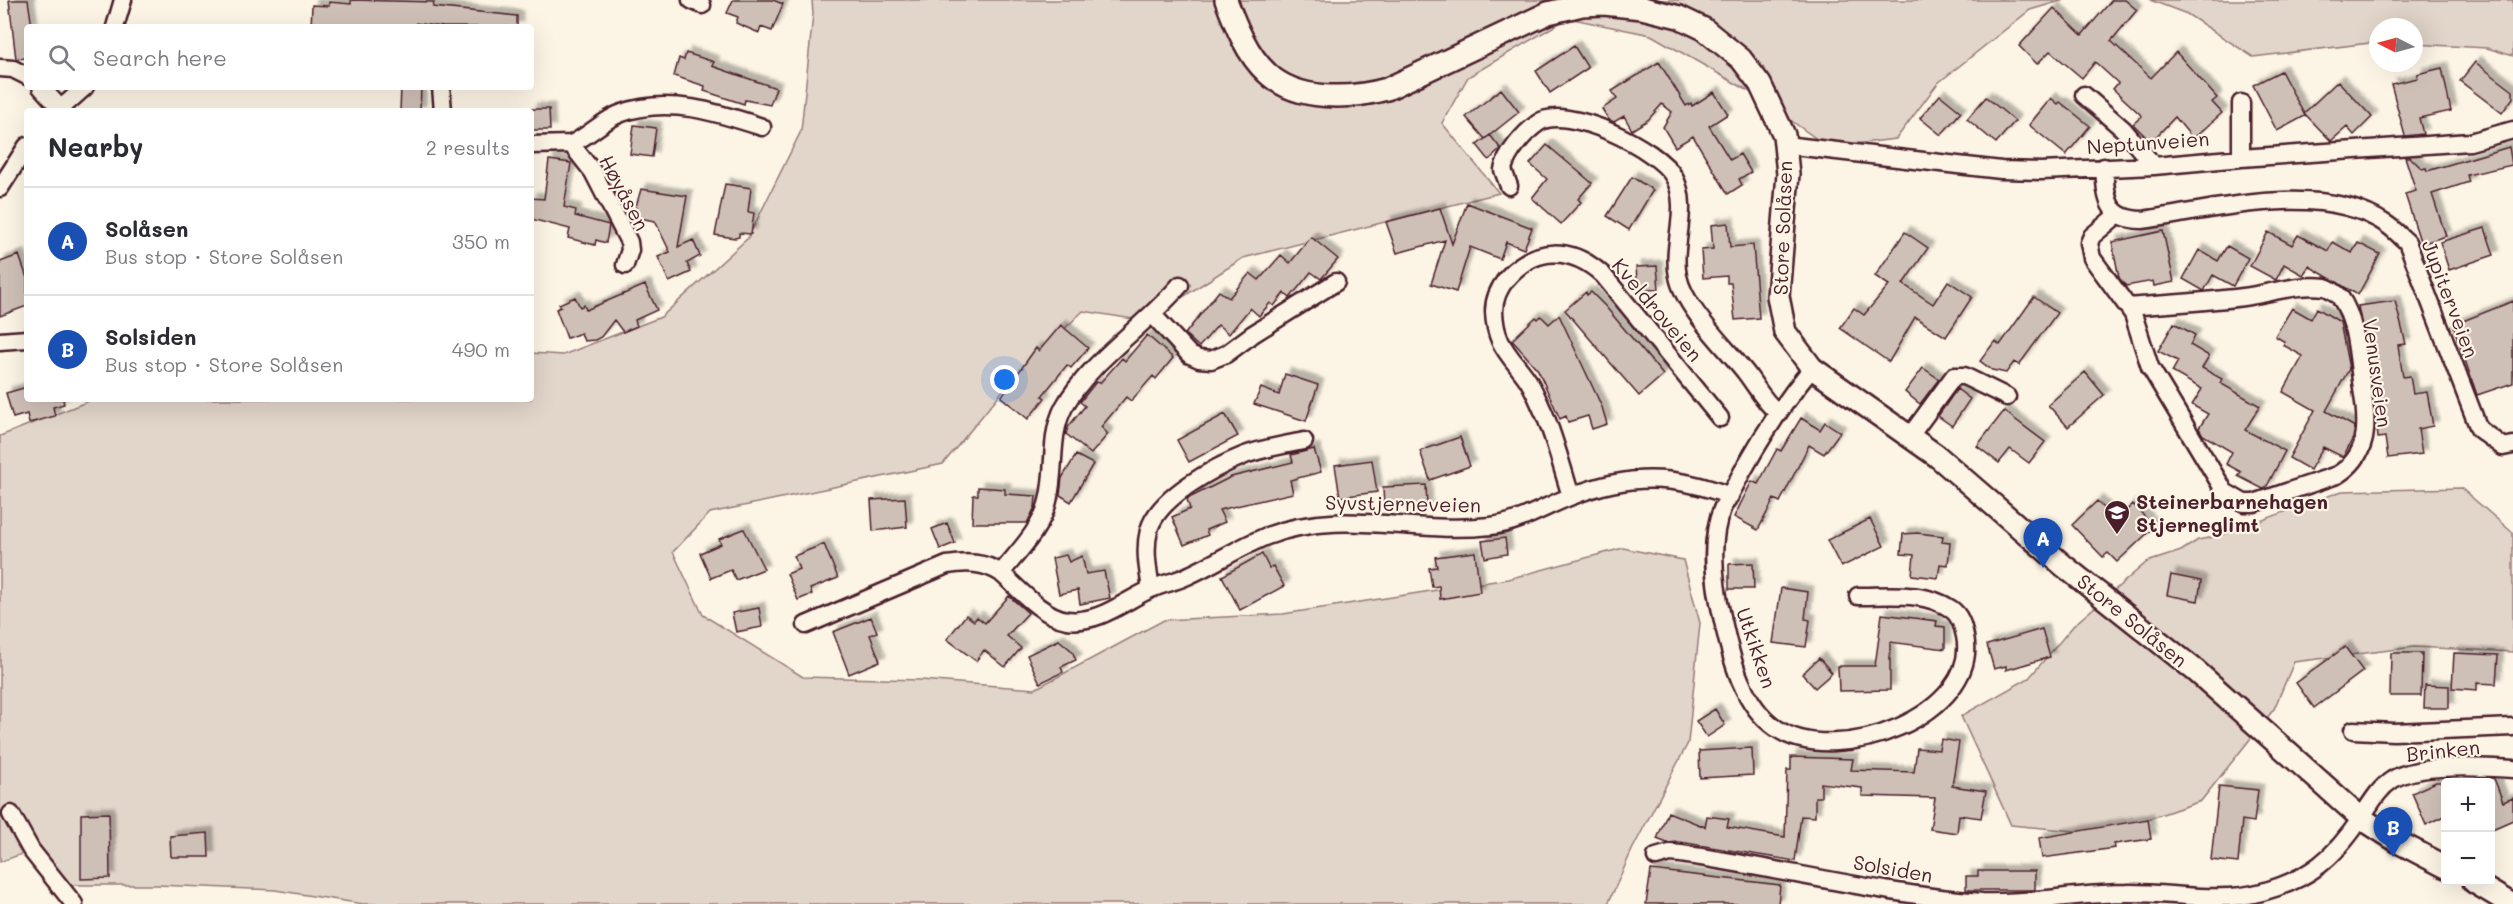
<!DOCTYPE html>
<meta charset="utf-8">
<style>
body{margin:0;font-family:Mali,sans-serif;background:#f7f7f7;color:#2b2b33}
.controls{position:absolute;right:18px;bottom:18px;display:grid;overflow:hidden;border-radius:6px;box-shadow:0 6px 24px #0002}
.controls button{width:54px;height:54px;display:grid;place-items:center;padding:0;border:0;border-bottom:2px solid #e1e1e2;background:#fff;color:#2b2b33;font:30px sans-serif}
.compass{position:absolute;left:2369px;top:18px;width:54px;height:54px;border-radius:50%;background:#fff;box-shadow:0 6px 24px #0002;rotate:276deg}
.you{position:absolute;left:1005px;top:380px;width:21px;height:21px;margin:-15px;border:4px solid #fff;border-radius:50%;background:#1a73e8;box-shadow:0 0 0 9px #1a73e833}
.badge{display:grid;place-items:center;width:39px;height:39px;border-radius:50%;background:#2563eb;color:#fff;font-size:20px;font-weight:700}
.pin{position:absolute;translate:-50% -50px;filter:drop-shadow(0 2px 3px #0008)}
.pin::after{content:'';position:absolute;top:32px;width:21px;height:18px;background:inherit;clip-path:polygon(0 0,100% 0,50% 100%)}
.list{margin:0;padding:0;list-style:none}
h2{display:flex;justify-content:space-between;align-items:center;height:78px;margin:0;padding:0 24px;font-size:26px}
h2 small{font-size:20px;font-weight:400;color:#7c7c81}
.list li{display:grid;grid-template-columns:39px 1fr auto;gap:18px;align-items:center;box-sizing:border-box;height:108px;padding:0 24px;border-top:2px solid #e1e1e2}
.list b{display:block;font-size:22px;white-space:nowrap}
.list p{margin:0;font-size:20px;white-space:nowrap;color:#7c7c81}
.list em{font-size:20px;font-style:normal;color:#7c7c81}
.icon{flex:none;width:33px;height:33px;fill:none;stroke:currentColor;stroke-width:2;stroke-linecap:round;stroke-linejoin:round}
.map{position:relative;flex:none;width:2513px;height:904px;overflow:hidden}
.search{position:absolute;background:#fff;box-shadow:0 6px 24px #0002;left:24px;top:24px;width:510px;height:66px;display:flex;align-items:center;gap:15px;box-sizing:border-box;padding:0 21px;border-radius:6px;color:#7c7c81;font-size:22px}
.panel{position:absolute;background:#fff;box-shadow:0 6px 24px #0002;left:24px;top:108px;width:510px;height:294px;border-radius:6px}
.map>svg:first-child{display:block}
.green{fill:#e2d5ca;stroke:#967a7a;stroke-width:1.5}
.building{fill:#cfc0b7;stroke:#4a1f2b;stroke-width:1.5;filter:url(#shadow)}
.lines{fill:none;stroke-linecap:round;stroke-linejoin:round}
.minor-casing{stroke:#4a1f2b;stroke-width:21}
.tertiary-casing{stroke:#4a1f2b;stroke-width:26}
.minor{stroke:#fcf5e5;stroke-width:16}
.tertiary{stroke:#fcf5e5;stroke-width:21}
.labels{text-anchor:middle;stroke-width:4.5;stroke-linejoin:round;paint-order:stroke}
.street-label{font-size:20px;fill:#4a1f2b;stroke:#fcf5e5}
.poi-label{font-size:20px;font-weight:bold;fill:#4a1f2b;stroke:#fcf5e5;text-anchor:start}
</style>
<div class="map">
<svg width="2513" height="904" viewBox="0 0 2513 904">
<defs>
<filter id="shadow"><feDropShadow dx="5.5" dy="-5.5" stdDeviation="1.5" flood-color="#0004"/></filter>
</defs>
<rect width="100%" height="100%" fill="#fcf5e5"/>
<filter id="ink" filterUnits="userSpaceOnUse"><feTurbulence type="fractalNoise" baseFrequency=".0167" numOctaves="2"/><feDisplacementMap in="SourceGraphic" scale="12" xChannelSelector="R" yChannelSelector="G"/><feConvolveMatrix kernelMatrix="1 2 1 2 8 2 1 2 1" color-interpolation-filters="sRGB"/></filter>
<g filter="url(#ink)">
<path class="green" d="M812 0H2064L2030 10 1938 83 1896 139 1828 147 1754 94 1651 35 1568 18 1468 77 1442 123 1499 193 1243 258 1146 321 1083 311 1009 383 943 464 710 513 673 552 703 615 803 677 921 680 1035 689 1164 620 1283 614 1508 579 1623 548 1683 560 1700 623 1688 743 1632 850 1608 904H363L275 890 157 885H69L24 853 0 862V436L94 399H531V353L563 355 661 317 748 238 801 131 813 14Z
M2150 0H2513V56L2487 48 2414 44V27H2378V42L2253 57 2187 14Z
M2461 488 2513 533V652L2414 647 2294 662 2274 709 2201 801 2104 834 2011 825 1961 716 2029 678 2074 625 2147 562 2181 551 2198 540 2219 536 2342 491Z"/>
<path class="building" d="M9 0H28L32 27H27V58L16 59Z
M351 0 434 2 433 7 517 16V27H443L416 23V27H311L312 5 329 6V2L351 4Z
M733 0H773L783 4 772 31 761 27 759 33 736 23 738 17 727 13Z
M2112 0H2125L2137 10 2111 41 2151 78 2176 52 2217 98 2212 102 2222 113 2193 139 2175 117 2151 142 2133 124 2142 116 2113 89 2118 83 2095 62 2082 78 2050 51 2037 64 2019 46 2054 8 2082 35Z
M1574 46 1588 68 1550 93 1536 71Z
M686 53 714 62 712 66 776 88 770 105 745 100 744 104 704 91 705 86 674 76 679 58 684 60Z
M1659 62 1686 106 1691 103 1692 106 1714 92 1728 114 1709 126 1730 160 1740 154 1751 172 1739 179 1742 185 1728 194 1693 136 1675 147 1663 127 1672 112 1662 104 1648 120 1632 130 1624 116 1614 122 1609 120 1602 109 1617 99 1612 91Z
M2475 62 2513 91V98L2502 113 2460 81Z
M2442 68 2451 111 2419 118 2423 134 2405 136 2391 84 2418 78 2417 74Z
M2281 71 2305 116 2277 131 2253 85Z
M2338 81 2372 117 2354 135 2347 127 2331 141 2304 113Z
M401 87H421L420 111H400Z
M1501 89 1519 112 1485 139 1466 117Z
M1940 95 1961 112 1941 135 1920 118Z
M1986 97 2015 121 1996 143 1967 119Z
M2051 98 2058 104 2060 102 2090 126 2066 155 2029 125Z
M531 109H549L550 130H531Z
M634 125 656 128 652 157 630 154Z
M1490 135 1501 149 1489 160 1477 145Z
M1547 145 1592 183 1578 199 1581 202 1561 224 1532 198 1547 179 1530 164Z
M2509 147 2512 165 2467 175 2469 182 2432 194 2446 236 2421 244 2405 194 2416 191 2405 157H2410L2422 169 2426 168 2427 171Z
M549 160 571 163 564 207 576 210 575 216 609 225 606 243 596 240 595 245 568 238 570 229 531 219V198L544 199Z
M1632 177 1653 190 1629 230 1607 216Z
M725 184 751 188 748 212 754 213 751 234 739 233V237L735 238 715 235Z
M641 189 687 196 678 247 693 240 700 256 687 263 691 272 669 282 658 257 670 252 655 221 633 217Z
M1467 203 1532 228 1524 249 1506 242 1500 259 1470 247 1456 292 1431 284 1445 240 1397 253 1386 222 1440 208 1452 244Z
M1728 223 1730 247 1753 245 1759 318 1735 320 1731 283H1727V276L1703 278 1701 250 1713 249 1711 225Z
M2485 228 2494 255 2449 270 2440 242Z
M2163 231 2174 282 2154 286 2153 281 2126 286 2119 278 2112 242Z
M1905 232 1928 248 1903 284 1933 304 1948 281 1972 297 1946 337 1915 317 1889 362 1840 328 1854 308 1864 315 1889 285 1875 276Z
M2268 232 2292 245 2298 235 2328 251 2333 242 2352 253 2358 243 2380 254 2358 295 2309 266 2303 275 2284 264 2276 280 2250 266Z
M1311 237 1338 259 1321 279 1311 272 1290 298 1284 293 1274 306 1270 303 1259 316 1250 308 1229 334 1218 325 1199 347 1185 334 1219 291 1229 298 1250 273 1259 280 1281 255 1290 263Z
M2227 246 2248 258 2233 286 2213 275 2204 291 2183 279 2199 250 2218 261Z
M19 255 27 278V306L0 316V262Z
M1657 266 1659 289 1638 291 1636 267Z
M645 285 657 310 635 320 637 326 623 332 614 320 601 337 595 340 584 341 581 333 567 338 556 309 561 307 559 304 575 297 580 307 584 305 586 310Z
M1586 292 1587 295 1591 292 1605 306 1663 375 1639 396 1565 310Z
M2034 297 2057 313 2019 365 2014 362 2006 373 1992 370 1980 361 1995 341 2000 345Z
M2395 301 2406 344 2398 345 2403 377 2410 376 2413 394 2427 392 2433 426 2418 429 2422 454 2388 458 2385 437 2378 438 2376 415 2382 414 2377 382 2372 383 2358 306Z
M2513 301V383L2477 395 2453 325Z
M2292 308 2311 319 2317 308 2340 322 2349 369 2326 411 2355 427 2353 438 2343 457 2323 447 2310 470 2289 458 2315 410 2283 392 2303 356 2283 345 2285 342 2275 336Z
M1559 315 1602 407 1607 424 1592 429 1588 416 1568 422 1566 416 1560 419 1538 370 1512 340 1536 317 1538 319 1541 316 1549 324Z
M2174 323 2195 335 2190 345 2209 356 2202 368 2222 379 2220 383 2260 406 2245 430 2285 451 2266 488 2263 489 2238 476 2241 472 2226 464 2232 452 2203 435 2199 428 2208 414 2192 405 2202 389 2172 372 2178 361 2158 351Z
M1061 325 1088 348 1071 368 1067 365 1042 396 1045 398 1028 419 1001 397 1036 348 1039 351Z
M1147 335 1173 358 1156 379 1153 376 1131 401 1126 397 1101 427 1108 434 1091 454 1066 434 1068 427 1085 406 1080 402 1096 382 1100 383 1122 358 1125 361Z
M1923 368 1939 379 1920 404 1905 392Z
M2085 372 2104 395 2068 427 2048 405Z
M1285 374 1318 385 1306 421 1254 404 1261 388 1279 395Z
M27 387V399H63L64 404 53 407 55 416 29 423 27 414 13 418 6 393Z
M1957 389 1970 399 1952 426 1938 416Z
M2004 411 2045 442 2029 463 2010 449 1999 463 1977 446Z
M1225 414 1238 436 1189 462 1177 440Z
M1801 418 1820 430 1825 422 1840 432 1824 454 1809 445 1780 502 1774 499 1758 530 1734 517 1752 481 1758 484 1777 449 1781 451Z
M1460 437 1470 466 1430 480 1420 451Z
M1314 449 1321 472 1290 480 1293 493 1219 510 1225 522 1206 530 1208 535 1184 545 1172 517 1190 509 1187 499 1231 477 1293 462 1291 455Z
M1076 455 1093 464 1071 502 1060 495 1062 478Z
M1372 460 1377 492 1340 497 1335 465Z
M1426 485 1427 507 1384 509 1383 487Z
M978 487 1005 489V494L1036 496 1035 507 1027 523H972L973 495H978Z
M905 498 907 527 873 531 871 500Z
M2097 501 2116 520 2133 504 2154 527 2117 562 2108 553 2103 557 2072 525Z
M1870 519 1884 546 1841 567 1827 540Z
M947 523 955 543 940 549 932 529Z
M744 529 764 569 736 580 731 570 711 578 700 553 721 544 719 539Z
M1917 533 1943 536 1942 542 1950 543 1948 565 1940 564 1938 578 1912 575 1914 555 1901 554 1903 534Z
M1505 538 1507 554 1485 558 1482 541Z
M824 544 838 578 810 589 812 594 798 600 787 574 799 569 794 556Z
M1475 552 1480 592 1440 599 1439 586 1432 587 1429 568 1437 567 1435 557Z
M1262 554 1269 568 1273 566 1284 586 1240 610 1222 576Z
M1066 555 1069 562 1082 556 1086 574 1104 571 1110 598 1080 604 1078 590 1059 594 1052 558Z
M1753 563 1754 589H1729V564Z
M2171 575 2201 581 2198 601 2167 595Z
M1781 588 1808 592 1805 619 1810 620 1806 647 1773 643Z
M1009 596 1028 613 1007 636 1021 648 1005 667 984 650 976 661 947 639 966 615 974 621 977 617 985 623Z
M759 608 762 627 736 632 732 613Z
M1882 614 1937 621 1936 626 1945 627V649L1890 642V690L1839 691 1838 666H1875Z
M871 617 877 632 870 635 880 661 849 674 833 632Z
M2042 629 2050 657 2006 670V666L1994 669 1987 645Z
M1059 640 1072 651 1076 660 1061 667 1063 672 1040 683 1027 655Z
M2345 647 2363 671 2314 708 2296 683Z
M2391 653H2422L2421 696H2390Z
M2454 653 2498 655 2496 684 2477 683V690L2452 688Z
M1819 658 1832 673 1815 688 1802 674Z
M2425 685 2449 686V708H2424Z
M1715 709 1725 725 1707 737 1696 721Z
M1941 739 1959 742 1952 786 1986 791 1981 818 1959 815 1957 833 1930 829 1935 798 1862 796V788L1821 783V797H1815V817L1801 816 1795 861 1680 842 1667 843 1657 839 1668 812 1705 827 1707 816 1729 819 1727 827 1785 837 1787 770H1791V757L1853 759 1851 770 1914 772 1917 748 1939 750Z
M1752 748 1753 775 1700 778 1699 751Z
M2490 778H2494L2503 802 2513 798V820L2490 830Z
M2436 782H2441L2445 793V816L2426 825 2412 793Z
M2219 786 2258 790 2254 822 2242 820 2238 863 2211 860Z
M109 813 110 878 81 879V814Z
M2148 819 2151 839 2114 844 2115 848 2042 858 2039 838Z
M208 833 209 857H171L170 836Z
M1651 870 1780 885 1778 904H1646Z
M1978 871H2035V890H1966V876H1978Z"/>
<g class="lines">
<defs>
<path id="minor" d="M691 0 702 5
M115 27 123 0
M0 68 13 69 27 76
M41 87 61 109
M441 87 443 111
M2084 95 2123 129 2154 166
M58 111 85 87
M571 144C589 136 604 119 622 113 668 96 719 113 762 127
M531 145 571 144 593 172 629 242 630 250 625 265
M1785 145 2001 170 2041 171 2154 166 2241 158 2470 142 2513 130
M2241 158V103
M2104 167C2106 198 2106 219 2142 220 2214 210 2322 180 2386 224 2394 229 2400 236 2407 242L2479 429 2503 447 2513 445
M1509 186 1503 170C1506 154 1524 133 1538 123 1566 103 1659 149 1674 177 1691 208 1671 244 1678 276 1684 308 1726 347 1746 373 1756 386 1764 402 1777 412
M0 188 27 146
M2117 215 2092 236 2089 243 2092 258 2133 314 2150 367 2225 492 2244 503H2254L2337 475C2368 456 2368 428 2363 395 2358 365 2358 322 2340 297 2337 293 2329 288 2325 287 2299 283 2268 294 2243 297 2205 302 2166 304 2128 307
M1180 285C1146 325 1089 362 1064 407 1049 435 1056 470 1048 501 1042 528 1018 552 1001 573 1020 590 1042 616 1067 620 1099 624 1124 601 1151 589 1162 584 1174 582 1185 577 1213 565 1239 547 1267 536 1344 507 1413 535 1491 526 1520 523 1545 506 1572 496 1627 474 1674 474 1730 496
M1153 315 1190 355 1199 359 1211 360 1226 354 1253 334 1336 282
M0 341 27 339
M1812 368C1780 407 1754 448 1731 493 1729 499 1724 503 1722 509 1708 543 1715 587 1723 621 1731 658 1743 706 1776 728 1836 770 1981 714 1965 636 1963 626 1960 615 1951 609 1925 591 1889 596 1858 596
M1910 436 1954 376H1964L2007 397
M1571 496C1562 468 1555 439 1544 413 1538 401 1533 386 1525 376 1507 352 1495 343 1494 311 1494 298 1499 288 1507 278 1536 245 1572 247 1603 275L1720 418
M1151 589C1148 569 1144 550 1149 530 1158 497 1215 467 1245 455 1264 448 1284 445 1304 441
M806 625 947 565C967 562 984 562 1001 573
M2353 730 2394 732 2513 727
M11 814 31 850 74 904
M1656 857 1670 853 1681 854C1780 868 1882 895 1982 902 2030 904 2078 893 2127 893 2171 892 2219 904 2262 892 2310 879 2334 858 2361 818 2370 805 2378 789 2392 780 2416 763 2484 767 2513 769"/>
<path id="tertiary" d="M1226 0C1235 24 1247 55 1267 73 1297 102 1351 99 1387 89L1548 13 1582 5 1604 4 1642 8 1679 17 1704 29 1741 59 1760 84 1784 135 1788 174 1778 296 1785 332 1812 368 1937 456 2064 566 2196 671 2361 818 2400 843 2446 867
M2474 882 2511 904"/>
</defs>
<use href="#minor" class="minor-casing"/>
<use href="#tertiary" class="tertiary-casing"/>
<use href="#minor" class="minor"/>
<use href="#tertiary" class="tertiary"/>
</g>
</g>
<defs>
<symbol id="school-pin" viewBox="-11 -11 22 30"><path d="M0 17L-7.5 6A9.5 9.5 0 1 1 7.5 6Z" fill="#4a1f2b" stroke="#fcf5e5"/><path d="M0-5L7-2L0 1L-7-2ZM-4 1L0 2.5L4 1V4Q0 6-4 4Z" fill="#fff"/></symbol>
</defs>
<g fill-rule="evenodd">
<use href="#school-pin" x="2102" y="498" width="30" height="40"/>
</g>
<g class="labels">
<g class="street-label">
<text transform="translate(2148 143) rotate(-4)" y="7">Neptunveien</text>
<text transform="translate(624 193) rotate(62)" y="7">Høyåsen</text>
<text transform="translate(1783 228) rotate(-88)" y="7">Store Solåsen</text>
<text transform="translate(2450 299) rotate(69)" y="7">Jupiterveien</text>
<text transform="translate(1657 310) rotate(50)" y="7">Kveldroveien</text>
<text transform="translate(2377 373) rotate(82)" y="7">Venusveien</text>
<text transform="translate(1403 504) rotate(1)" y="7">Syvstjerneveien</text>
<text transform="translate(2132 621) rotate(39)" y="7">Store Solåsen</text>
<text transform="translate(1756 648) rotate(71)" y="7">Utkikken</text>
<text transform="translate(2443 751) rotate(-6)" y="7">Brinken</text>
<text transform="translate(1893 869) rotate(10)" y="7">Solsiden</text>
</g>
<g class="poi-label">
<text x="2136" y="509">Steinerbarnehagen<tspan x="2136" dy="23">Stjerneglimt</tspan></text>
</g>
</g>
</svg>
<div class="controls">
<button>+</button>
<button>−</button>
</div>
<svg class="compass" viewBox="-18 -18 36 36"><path d="M0-13l5 13h-10z" fill="#e53935"/><path d="M0 13l5-13h-10z" fill="#7c7c81"/></svg>
<div class="you"></div>
<div class="pin badge" style="left:2043px;top:568px;background:#1a4fb4">A</div>
<div class="pin badge" style="left:2393px;top:857px;background:#1a4fb4">B</div>
<div class="search"><svg class="icon" aria-label="search" viewBox="0 0 24 24"><circle cx="10" cy="10" r="6"/><path d="M15 15l6 6"/></svg>Search here</div>
<section class="panel">
<h2>Nearby<small>2 results</small></h2>
<ul class="list">
<li><span class="badge" style="background:#1a4fb4">A</span><div><b>Solåsen</b><p>Bus stop · Store Solåsen</p></div><em>350 m</em></li>
<li><span class="badge" style="background:#1a4fb4">B</span><div><b>Solsiden</b><p>Bus stop · Store Solåsen</p></div><em>490 m</em></li>
</ul>
</section>
</div>
